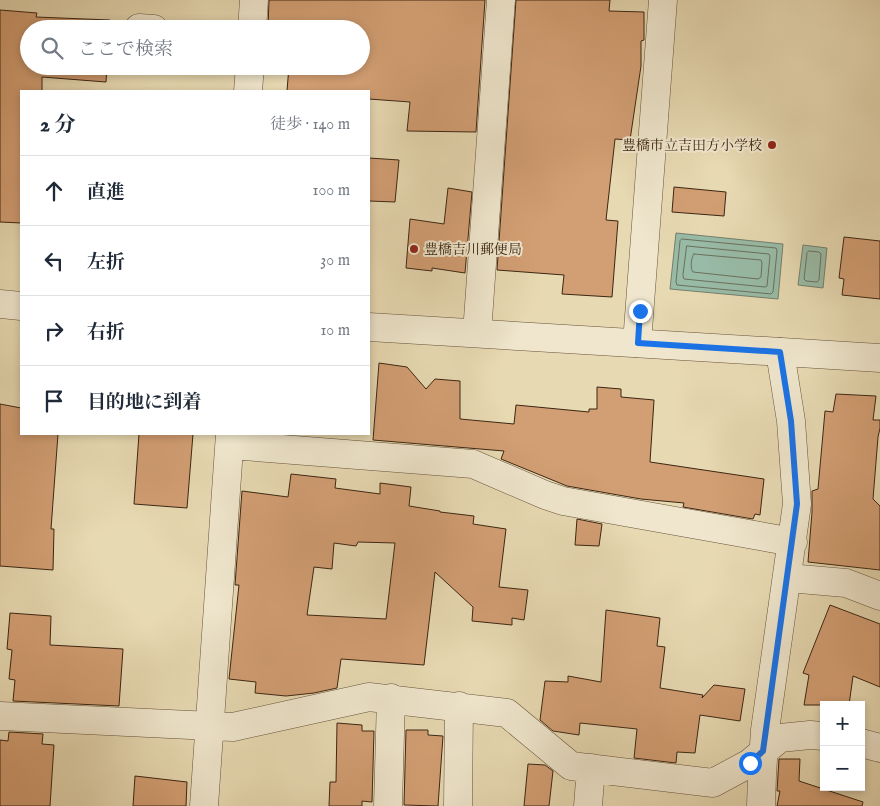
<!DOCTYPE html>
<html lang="ja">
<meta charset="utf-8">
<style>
body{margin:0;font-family:"IM FELL English","Noto Serif JP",serif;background:#f6f6f7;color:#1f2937}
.controls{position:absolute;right:15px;bottom:15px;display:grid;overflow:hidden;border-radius:0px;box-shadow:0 2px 8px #0003}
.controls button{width:45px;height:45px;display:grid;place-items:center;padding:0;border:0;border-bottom:1px solid #e0e1e3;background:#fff;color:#1f2937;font:25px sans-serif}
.stop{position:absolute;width:15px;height:15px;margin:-11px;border:4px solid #1a73e8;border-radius:50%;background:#fff}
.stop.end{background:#1a73e8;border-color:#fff;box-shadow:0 1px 5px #0008}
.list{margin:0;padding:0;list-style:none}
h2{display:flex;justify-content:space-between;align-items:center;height:65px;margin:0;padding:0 20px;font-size:21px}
h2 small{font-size:16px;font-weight:400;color:#747a83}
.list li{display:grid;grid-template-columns:32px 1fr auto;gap:15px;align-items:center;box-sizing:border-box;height:70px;padding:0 20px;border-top:1px solid #e0e1e3}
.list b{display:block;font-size:19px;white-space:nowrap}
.list em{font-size:16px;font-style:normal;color:#747a83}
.icon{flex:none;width:28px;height:28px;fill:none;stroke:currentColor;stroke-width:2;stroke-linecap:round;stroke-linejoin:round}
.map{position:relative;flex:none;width:880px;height:806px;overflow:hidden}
.search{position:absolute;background:#fff;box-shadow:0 2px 8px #0003;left:20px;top:20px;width:350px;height:55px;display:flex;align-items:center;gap:12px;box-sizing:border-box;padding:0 18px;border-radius:28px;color:#747a83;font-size:19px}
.panel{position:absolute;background:#fff;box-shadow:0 2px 8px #0003;left:20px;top:90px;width:350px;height:345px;border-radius:0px}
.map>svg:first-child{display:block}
.water{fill:#98bba7;stroke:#737f6b}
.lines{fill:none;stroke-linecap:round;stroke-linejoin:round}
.shore{stroke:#6a705c;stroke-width:1}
.building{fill:#d29e73;stroke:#3c2612;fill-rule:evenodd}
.minor-casing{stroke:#67533a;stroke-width:29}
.tertiary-casing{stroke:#67533a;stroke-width:29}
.minor{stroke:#efe6cd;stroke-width:28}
.tertiary{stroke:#efe6cd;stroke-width:28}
.route{stroke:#1a73e8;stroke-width:6}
.poi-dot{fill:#8f2418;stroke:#efe6cd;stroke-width:2}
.labels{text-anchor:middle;stroke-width:4;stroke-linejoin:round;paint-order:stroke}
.poi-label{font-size:14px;fill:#3c2612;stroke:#efe6cd;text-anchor:end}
</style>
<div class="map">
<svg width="880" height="806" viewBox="0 0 880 806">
<rect width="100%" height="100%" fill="#e7d9b2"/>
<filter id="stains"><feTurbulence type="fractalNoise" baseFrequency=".004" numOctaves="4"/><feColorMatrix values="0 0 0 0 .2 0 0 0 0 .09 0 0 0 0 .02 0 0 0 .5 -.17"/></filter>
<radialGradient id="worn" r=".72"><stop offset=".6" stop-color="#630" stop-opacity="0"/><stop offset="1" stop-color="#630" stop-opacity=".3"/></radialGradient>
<path class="water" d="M676 233 783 244 778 299 670 289Z
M803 245 827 248 823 288 798 285Z"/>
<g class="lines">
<path class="shore" d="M682 239 776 248 777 251 773 292 771 294 677 285 676 282 680 241Z
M687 246 769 254 770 256 767 286 765 287 684 279 683 276Z
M809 251 819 252 821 254 819 280 817 282 806 281 804 279 807 253Z
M694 254 761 260 762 263 761 277 758 279 693 272C690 269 691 257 694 254Z"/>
</g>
<path class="building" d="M269 0H485L476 132 407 131 410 102 369 99V91H287L289 66H361V29H268Z
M516 0H610L609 11 644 12V40L641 41V66L630 140 615 139 606 220 618 221 612 297 562 294 564 275 497 270Z
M0 10 37 13 36 17 110 20 109 29H29V66H107L106 82 42 77V91H21V223L0 222Z
M369 158 399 160 395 202 369 201Z
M674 187 726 192 724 216 672 212Z
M448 188 472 192 465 273 432 268V271L406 268 410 219 444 224Z
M844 237 880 241V299L842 295 844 279 839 278Z
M379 363 407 367 426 389 435 379 460 381V419L514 424 516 405 589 412V409H597V387L621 389V397L654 400 650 462 764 479 760 515 755 514 753 519 683 507 684 503 641 499 567 486 501 459 504 451 373 440Z
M836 394 876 396 873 420H880V428L878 437 873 499 880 506V570L808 562 812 512V491L818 489 825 411 833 412Z
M0 404 21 408V434H58L51 529H54L53 570 0 566Z
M139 434H193L187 508 134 504Z
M291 474 336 479 335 488 380 494V483L411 487 409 506 440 511V512L474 516 473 524 506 529 499 587 528 590 524 620 512 618V625L472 621 473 607 435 572 424 665 341 659 337 688 314 693 286 696 255 693 256 682 229 679 239 585H235L242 491 288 497ZM358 542 395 543 386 619 307 615 314 567 332 569 334 543 356 546Z
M577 519 602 524 599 546 575 545Z
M830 605 880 624V687L853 676 849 705H804L809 675 803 673Z
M606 610 660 618 657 646 665 647 660 688 703 695 702 698 714 685 745 689 740 721 700 715 695 753 677 752 676 763 634 758 637 729 580 723 579 735 553 731 540 720 545 681 568 682V676L601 682Z
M10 613 51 616 50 645 123 649 119 706 13 701 15 680 9 679 12 650 7 649Z
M337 723 362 725V731H374L372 802 362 801V806H329L330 782H336Z
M406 730H428V735L443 736 438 806 404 805Z
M9 732 43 734 42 744 54 745 50 806H0V740L8 741Z
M779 759H800L799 781 863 802 862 806H777L780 791H777Z
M528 764 545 765 553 771 549 806H524Z
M135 776 187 782 186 806H133Z"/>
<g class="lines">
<defs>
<path id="minor" d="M139 28 154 29
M252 29 254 0
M248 91 250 66
M477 333 501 0
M637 343 663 0
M230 445 473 464 545 495 563 501 793 542
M788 578 846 583 880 596
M0 716 233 727 369 697 507 713 571 766 713 783 750 763 780 738 810 735 824 736
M861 743 880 748
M204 806 230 434
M388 806 391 698
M458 806 459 706
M588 806 591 768
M761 806 762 775 765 730 797 504 791 421 780 352"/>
<path id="tertiary" d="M0 304 21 306
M369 327 880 358"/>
</defs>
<use href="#minor" class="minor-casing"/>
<use href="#tertiary" class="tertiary-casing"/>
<use href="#minor" class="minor"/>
<use href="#tertiary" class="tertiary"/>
</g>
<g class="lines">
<path class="route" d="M640 311 638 343 780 352 791 421 797 504 763 751 750 763"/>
</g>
<g class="poi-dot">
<circle cx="772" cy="145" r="5"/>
<circle cx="414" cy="249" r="5"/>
</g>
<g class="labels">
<g class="poi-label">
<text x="762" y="150">豊橋市立吉田方小学校</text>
<text x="424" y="254" text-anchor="start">豊橋吉川郵便局</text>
</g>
</g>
<rect width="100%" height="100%" filter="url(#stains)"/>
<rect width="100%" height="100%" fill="url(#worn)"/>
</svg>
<div class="controls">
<button>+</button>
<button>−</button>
</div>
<div class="stop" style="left:750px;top:763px"></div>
<div class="stop end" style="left:640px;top:311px"></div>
<div class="search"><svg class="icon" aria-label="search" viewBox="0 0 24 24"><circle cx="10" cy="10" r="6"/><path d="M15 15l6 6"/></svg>ここで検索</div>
<section class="panel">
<h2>2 分<small>徒歩 · 140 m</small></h2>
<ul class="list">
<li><svg class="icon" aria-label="ahead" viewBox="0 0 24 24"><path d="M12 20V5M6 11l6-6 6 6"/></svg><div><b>直進</b></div><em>100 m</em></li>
<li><svg class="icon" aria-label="left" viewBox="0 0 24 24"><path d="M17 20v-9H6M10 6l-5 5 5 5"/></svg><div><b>左折</b></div><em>30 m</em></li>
<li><svg class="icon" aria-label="right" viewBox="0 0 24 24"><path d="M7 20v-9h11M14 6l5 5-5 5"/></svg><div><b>右折</b></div><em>10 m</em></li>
<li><svg class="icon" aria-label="arrive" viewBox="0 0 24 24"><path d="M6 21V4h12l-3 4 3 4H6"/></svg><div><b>目的地に到着</b></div></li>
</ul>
</section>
</div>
